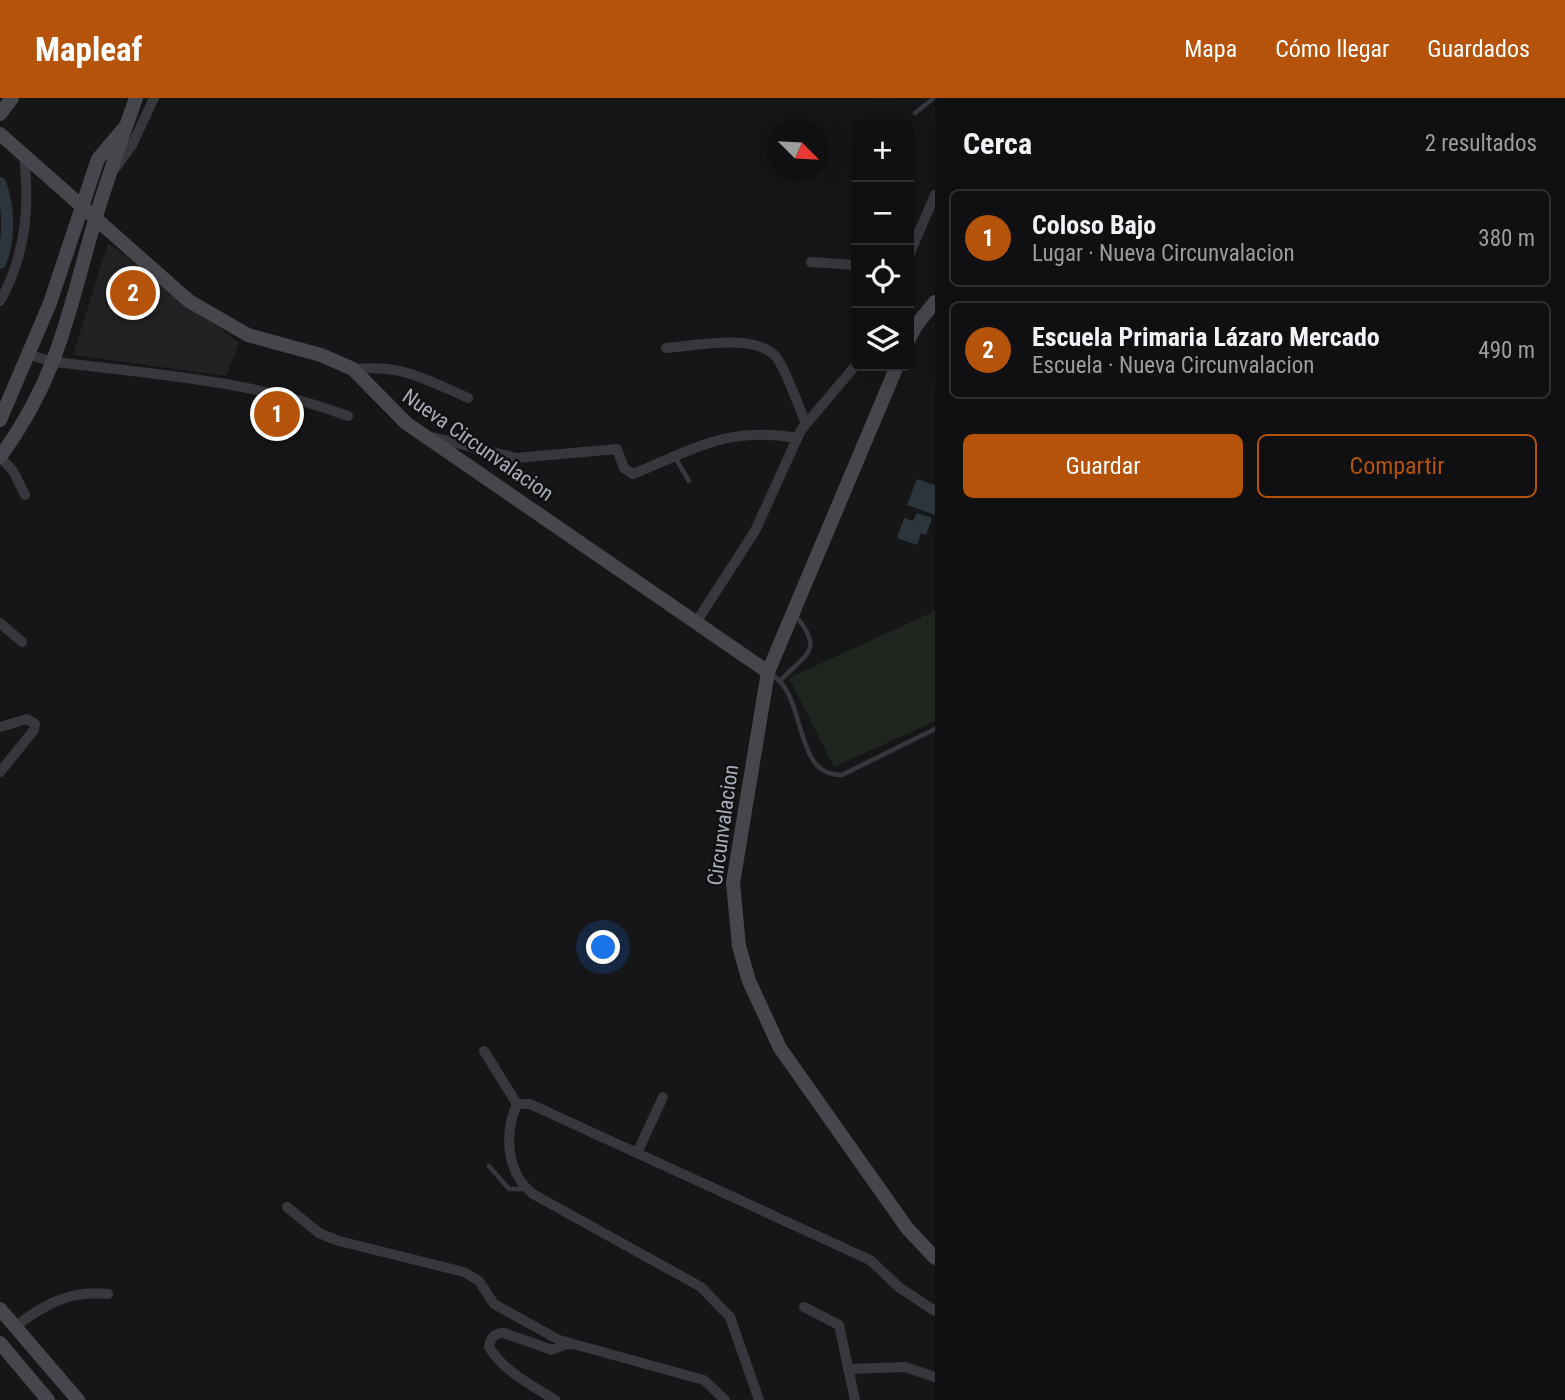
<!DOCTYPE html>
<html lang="es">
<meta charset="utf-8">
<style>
body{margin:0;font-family:"Roboto Condensed",sans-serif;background:#19191b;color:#f1f3f6}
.controls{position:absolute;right:21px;top:21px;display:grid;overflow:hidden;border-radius:10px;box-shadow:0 7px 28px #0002}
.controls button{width:63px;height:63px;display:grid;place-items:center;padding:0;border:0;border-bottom:2px solid #303032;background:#101012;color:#f1f3f6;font:35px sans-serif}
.compass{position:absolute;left:767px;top:21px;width:63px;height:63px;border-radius:50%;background:#101012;box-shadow:0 7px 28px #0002;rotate:114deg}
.you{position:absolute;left:604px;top:850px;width:24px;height:24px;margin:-18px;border:5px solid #fff;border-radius:50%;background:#1a73e8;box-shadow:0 0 0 10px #1a73e833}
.badge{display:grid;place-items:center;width:46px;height:46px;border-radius:50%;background:#b45309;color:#fff;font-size:23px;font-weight:700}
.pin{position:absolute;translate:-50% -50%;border:4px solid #fff;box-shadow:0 2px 7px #0006}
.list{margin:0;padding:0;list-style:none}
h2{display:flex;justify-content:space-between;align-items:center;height:91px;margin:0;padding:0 28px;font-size:30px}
h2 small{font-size:23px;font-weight:400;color:#9c9d9f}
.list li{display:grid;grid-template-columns:46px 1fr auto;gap:21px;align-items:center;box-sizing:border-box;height:98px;margin:0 14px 14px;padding:0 14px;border:2px solid #303032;border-radius:10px}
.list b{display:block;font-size:26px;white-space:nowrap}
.list p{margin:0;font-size:23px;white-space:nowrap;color:#9c9d9f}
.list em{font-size:23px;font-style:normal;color:#9c9d9f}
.actions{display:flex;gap:14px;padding:21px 28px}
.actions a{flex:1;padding:16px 0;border:2px solid #b45309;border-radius:10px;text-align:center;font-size:24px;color:#b45309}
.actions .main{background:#b45309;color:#fff}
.icon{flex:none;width:38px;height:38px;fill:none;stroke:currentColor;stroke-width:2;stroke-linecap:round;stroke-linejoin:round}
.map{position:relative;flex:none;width:935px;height:1302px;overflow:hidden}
header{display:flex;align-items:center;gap:42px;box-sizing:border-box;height:98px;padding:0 35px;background:#b45309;color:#fff}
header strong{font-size:33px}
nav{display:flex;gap:38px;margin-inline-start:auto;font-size:24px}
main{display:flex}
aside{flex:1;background:#101012}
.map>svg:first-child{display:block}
.built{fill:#222225}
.green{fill:#1e261f}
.water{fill:#2c353c}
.shadow{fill:#0007}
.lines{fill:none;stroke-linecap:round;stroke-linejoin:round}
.canal{stroke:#2c353c;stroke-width:12}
.building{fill:#404145;stroke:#303034;stroke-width:2}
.lane{stroke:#37383d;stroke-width:4.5}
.street{stroke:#37383d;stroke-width:10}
.secondary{stroke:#45474d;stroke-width:14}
.labels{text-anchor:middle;stroke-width:5;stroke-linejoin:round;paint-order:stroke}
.street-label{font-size:21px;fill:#a8adb8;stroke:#111113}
</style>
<header>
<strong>Mapleaf</strong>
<nav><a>Mapa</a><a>Cómo llegar</a><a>Guardados</a></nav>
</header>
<main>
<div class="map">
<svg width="935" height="1302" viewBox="0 0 935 1302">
<rect width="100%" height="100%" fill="#161618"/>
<path class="built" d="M108 145 239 245 226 278 73 257Z"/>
<path class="green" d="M935 513V623L834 669 789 580Z"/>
<path class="water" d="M917 381 935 387V417L907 407Z
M917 415 932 420 926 437 921 435 917 447 897 440 904 420 913 423Z"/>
<path class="shadow" d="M285 306 296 317 292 340 280 338 269 327Z"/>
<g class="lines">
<path class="canal" d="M0 85C9 108 10 142 0 165"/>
</g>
<path class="building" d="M272 302 286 305 282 330 267 328Z"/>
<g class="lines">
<path class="lane" d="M915 15 934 0
M675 359 689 383
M772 577C808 599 792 678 842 677L935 631
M781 582C808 554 824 552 795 517
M489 1068 509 1091H526"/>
<path class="street" d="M111 76 132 47 154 0
M909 157 935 97
M811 164 856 167
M0 203C26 158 30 108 24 58
M666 250C695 248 757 234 777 260 788 276 797 306 806 325
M29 257 55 264C154 276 254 283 348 318
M353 271C404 267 423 280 468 300
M432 339 516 360 617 351 624 370 633 376C695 351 727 328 797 340
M0 359 13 373 25 397
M0 525 22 544
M695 526 755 433 801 332 856 267
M0 629 27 621 35 626 34 632 0 674
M484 953 517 1006
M637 1055 663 999
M287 1109 319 1135 339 1143 464 1174 479 1183 494 1206 559 1242 704 1282 725 1302
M804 1209 839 1227 855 1302
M16 1228C45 1206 70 1192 108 1196
M848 1271 905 1269 935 1279
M555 1302C532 1287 503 1273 489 1249 491 1239 494 1235 504 1235L552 1252 569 1245
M759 1302 730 1219 701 1189 533 1096C506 1075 504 1036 517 1006H530L870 1162 900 1190 935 1213"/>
<path class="secondary" d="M0 16 12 0
M0 36 189 203 248 237 321 257 353 271 406 325 768 574
M909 241 917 226 935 204
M897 268 768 574 733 785 739 848 749 883 780 950 907 1130 935 1160
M0 322 50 205 98 61 125 29
M0 359C59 278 68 215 95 122 107 81 122 40 136 0
M0 1211 78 1302
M0 1245 48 1302"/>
</g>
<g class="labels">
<g class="street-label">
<text transform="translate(478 347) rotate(35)" y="7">Nueva Circunvalacion</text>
<text transform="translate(723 727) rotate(-82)" y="7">Circunvalacion</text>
</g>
</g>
</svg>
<div class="controls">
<button>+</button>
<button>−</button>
<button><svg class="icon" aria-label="locate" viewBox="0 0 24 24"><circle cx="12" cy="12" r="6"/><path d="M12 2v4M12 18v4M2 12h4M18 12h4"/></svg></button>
<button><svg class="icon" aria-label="layers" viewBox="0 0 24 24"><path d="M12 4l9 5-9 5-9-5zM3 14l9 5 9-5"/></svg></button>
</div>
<svg class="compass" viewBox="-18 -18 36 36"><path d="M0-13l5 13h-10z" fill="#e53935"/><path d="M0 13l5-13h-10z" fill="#9c9d9f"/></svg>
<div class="you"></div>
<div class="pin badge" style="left:277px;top:316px">1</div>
<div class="pin badge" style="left:133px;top:195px">2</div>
</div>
<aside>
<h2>Cerca<small>2 resultados</small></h2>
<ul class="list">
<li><span class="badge">1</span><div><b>Coloso Bajo</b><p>Lugar · Nueva Circunvalacion</p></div><em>380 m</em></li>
<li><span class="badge">2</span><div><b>Escuela Primaria Lázaro Mercado</b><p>Escuela · Nueva Circunvalacion</p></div><em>490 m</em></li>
</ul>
<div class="actions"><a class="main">Guardar</a><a>Compartir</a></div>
</aside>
</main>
